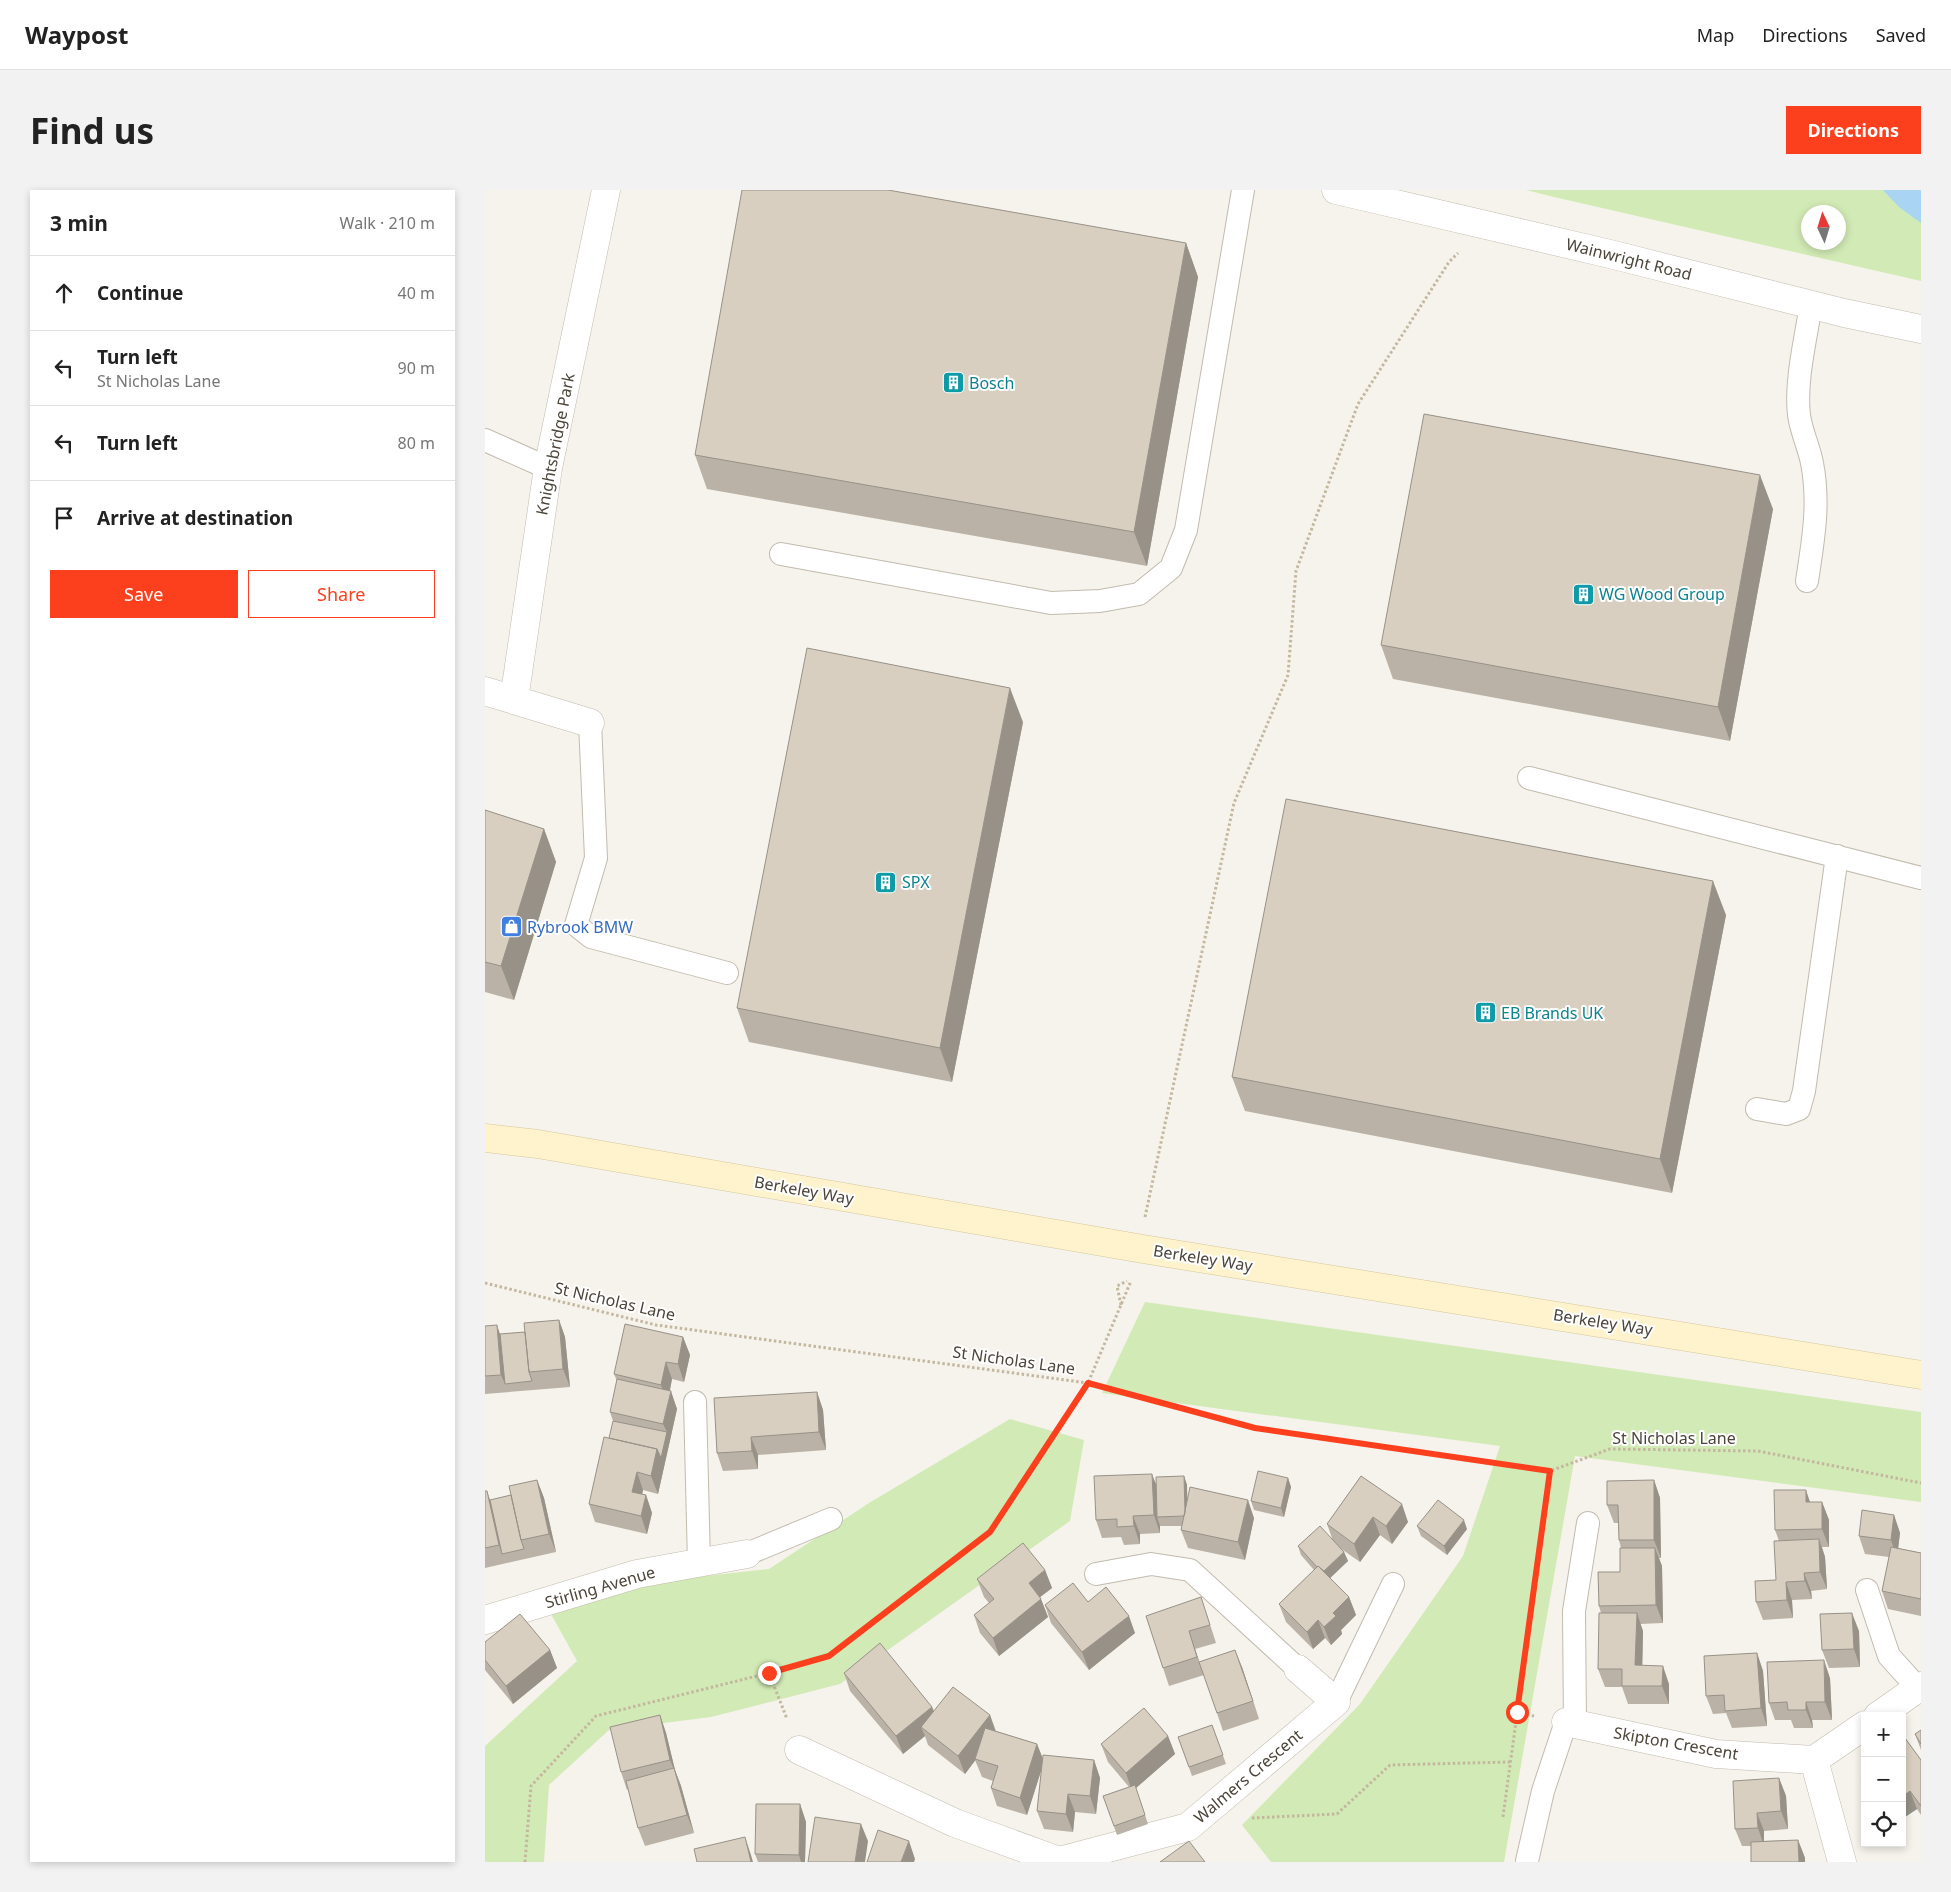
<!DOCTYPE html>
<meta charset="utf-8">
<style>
body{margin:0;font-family:"Noto Sans",sans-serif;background:#f2f2f2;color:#222}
.controls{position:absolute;right:15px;bottom:15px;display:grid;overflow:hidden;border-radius:0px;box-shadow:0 2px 8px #0003}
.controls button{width:45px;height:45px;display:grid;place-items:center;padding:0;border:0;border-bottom:1px solid #e0e0e0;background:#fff;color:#222;font:25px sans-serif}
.compass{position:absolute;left:1316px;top:15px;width:45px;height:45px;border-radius:50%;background:#fff;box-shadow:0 2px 8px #0003;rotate:356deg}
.stop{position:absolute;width:15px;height:15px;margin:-11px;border:4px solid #fc3f1d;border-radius:50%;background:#fff}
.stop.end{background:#fc3f1d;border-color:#fff;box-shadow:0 1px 5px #0008}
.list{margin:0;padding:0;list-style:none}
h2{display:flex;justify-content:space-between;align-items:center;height:65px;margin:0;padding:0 20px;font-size:21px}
h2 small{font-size:16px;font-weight:400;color:#767676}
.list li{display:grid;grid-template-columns:32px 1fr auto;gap:15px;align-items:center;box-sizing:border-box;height:75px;padding:0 20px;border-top:1px solid #e0e0e0}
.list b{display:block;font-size:19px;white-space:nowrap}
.list p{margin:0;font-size:16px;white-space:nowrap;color:#767676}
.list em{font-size:16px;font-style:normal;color:#767676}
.actions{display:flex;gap:10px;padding:15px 20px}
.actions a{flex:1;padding:11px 0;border:1px solid #fc3f1d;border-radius:0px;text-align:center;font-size:18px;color:#fc3f1d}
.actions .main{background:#fc3f1d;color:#fff}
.icon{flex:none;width:28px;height:28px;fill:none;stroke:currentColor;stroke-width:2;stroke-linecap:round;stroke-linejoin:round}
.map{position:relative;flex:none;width:1436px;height:1672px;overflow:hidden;border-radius:0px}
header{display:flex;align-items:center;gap:30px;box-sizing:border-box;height:70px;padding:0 25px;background:#fff;border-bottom:1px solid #e0e0e0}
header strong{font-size:24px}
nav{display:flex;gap:28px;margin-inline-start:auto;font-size:18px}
.intro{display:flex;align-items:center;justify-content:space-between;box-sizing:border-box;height:120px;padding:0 30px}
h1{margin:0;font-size:35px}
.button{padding:12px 22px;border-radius:0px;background:#fc3f1d;color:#fff;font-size:18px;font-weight:700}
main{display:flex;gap:30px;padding:0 30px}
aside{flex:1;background:#fff;border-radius:0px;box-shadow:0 2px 8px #0003}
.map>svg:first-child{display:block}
.green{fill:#d2eab5;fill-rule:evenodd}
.water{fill:#a9d4f2}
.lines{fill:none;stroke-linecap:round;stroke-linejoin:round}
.service-casing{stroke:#c2bbae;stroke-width:24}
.minor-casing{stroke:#c2bbae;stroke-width:29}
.secondary-casing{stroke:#d6c79b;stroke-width:29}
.path{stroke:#c4b79f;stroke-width:3;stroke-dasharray:2.5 2.5;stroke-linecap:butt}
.service{stroke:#fff;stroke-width:22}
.minor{stroke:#fff;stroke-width:28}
.secondary{stroke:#fff3cd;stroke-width:28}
.wall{fill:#bab2a6}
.shaded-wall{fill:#979187}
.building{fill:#d8cfc1;stroke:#979187}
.route{stroke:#fc3f1d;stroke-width:6}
.labels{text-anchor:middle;stroke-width:4;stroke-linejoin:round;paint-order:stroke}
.street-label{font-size:16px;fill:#4b4439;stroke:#fff}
.culture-label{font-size:16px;fill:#0d838f;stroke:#fff;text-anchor:start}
.shop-label{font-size:16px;fill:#366cbe;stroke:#fff;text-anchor:start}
</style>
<header>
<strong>Waypost</strong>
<nav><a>Map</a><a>Directions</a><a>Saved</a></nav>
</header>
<div class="intro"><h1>Find us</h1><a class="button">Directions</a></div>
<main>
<aside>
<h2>3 min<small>Walk · 210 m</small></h2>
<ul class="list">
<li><svg class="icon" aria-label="ahead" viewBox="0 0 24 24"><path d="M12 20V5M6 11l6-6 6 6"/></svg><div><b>Continue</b></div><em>40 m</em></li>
<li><svg class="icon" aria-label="left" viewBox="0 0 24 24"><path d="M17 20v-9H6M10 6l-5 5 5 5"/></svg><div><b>Turn left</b><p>St Nicholas Lane</p></div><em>90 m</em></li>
<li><svg class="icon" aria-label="left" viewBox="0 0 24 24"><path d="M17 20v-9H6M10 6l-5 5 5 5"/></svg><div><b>Turn left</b></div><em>80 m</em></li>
<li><svg class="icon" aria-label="arrive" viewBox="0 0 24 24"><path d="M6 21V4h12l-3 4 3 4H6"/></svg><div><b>Arrive at destination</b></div></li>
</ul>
<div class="actions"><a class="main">Save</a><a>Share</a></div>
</aside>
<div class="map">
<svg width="1436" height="1672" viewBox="0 0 1436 1672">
<rect width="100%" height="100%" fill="#f6f3ec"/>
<path class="green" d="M1041 0H1436V91L1069 7ZM1324 22H1354V52H1324Z
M660 1112 1436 1222V1312L1090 1266 1019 1672H786L757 1635 875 1514 978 1366 1015 1256 617 1203Z
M525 1229 599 1250 585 1331 355 1494 226 1527 124 1540 64 1595 59 1672H0V1556L92 1471 66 1424 167 1392 284 1379 384 1313Z"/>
<path class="water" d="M1398 0H1436V33L1414 17Z"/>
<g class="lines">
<defs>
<path id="service" d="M0 250 63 278
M296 364 566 413 615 411 654 404 686 378 701 340 758 0
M1322 391C1328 351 1335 314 1327 273 1324 257 1316 241 1314 225 1310 191 1321 148 1326 114
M105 533 111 668 91 735 106 747 242 783
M1044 588 1436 688
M1272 919 1301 924 1314 919 1319 901 1352 666
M210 1212 214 1373
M262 1364 346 1329
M611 1384 666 1374 705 1380 813 1479
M1382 1400 1404 1466 1433 1498
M851 1512 908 1394
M1090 1534 1089 1421 1103 1333
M1042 1671 1058 1601 1081 1532"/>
<path id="minor" d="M851 0 1125 64 1359 123 1436 139
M0 501 29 510 63 278 121 0
M29 510 105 533
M0 1430 152 1384 262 1364
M1393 1526 1436 1496
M1081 1532 1231 1564 1329 1570 1380 1535
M314 1560 470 1633 574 1671 703 1637 851 1512 813 1479
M1329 1570 1357 1672"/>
<path id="secondary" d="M0 948 53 954 658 1059 1436 1185"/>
</defs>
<use href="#service" class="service-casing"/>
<use href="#minor" class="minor-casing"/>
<use href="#secondary" class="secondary-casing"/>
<path class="path" d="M660 1027 749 613 803 485 811 381 873 214 964 72 973 63
M0 1093 171 1135 603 1193 770 1238 1065 1281 1125 1259 1273 1261 1436 1293
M636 1115 632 1096 642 1091
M284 1483 302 1529
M1032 1523 1049 1526
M1018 1627 1065 1281
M767 1628 852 1624 905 1575 1025 1572
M40 1672 46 1596 111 1526 284 1483 345 1465 505 1342 603 1193 646 1091"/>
<use href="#service" class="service"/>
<use href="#minor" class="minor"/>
<use href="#secondary" class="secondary"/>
</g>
<path class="wall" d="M701 53 713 87 662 376 222 299 210 265Z
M1288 319 1245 551 908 489 896 455Z
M538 532 467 892 264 852 252 818Z
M0 620 59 639 71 672 29 810 0 802Z
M1241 725 1187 1003 760 921 747 887Z
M74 1130 80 1147 85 1197 0 1204V1136L15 1144 40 1142Z
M198 1147 205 1165 199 1192 187 1189 185 1201 192 1219 173 1304 158 1300 157 1304 161 1305 167 1323 162 1344 110 1332 104 1314 124 1248 128 1231 125 1222 132 1191 129 1184Z
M332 1202 338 1220 341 1260 273 1265V1279L238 1281 232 1263Z
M699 1286 702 1295V1310L769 1328 760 1370 703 1358 696 1340 697 1336H675V1343L655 1344V1354L639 1355 636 1347 617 1348 611 1330 671 1293Z
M876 1286 923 1332 907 1354 895 1345 875 1372 855 1358 859 1362 863 1371 845 1388 864 1407 871 1425 856 1440 857 1444 846 1455 840 1448 828 1459 801 1432 794 1414 829 1380 816 1365 813 1356 847 1348 842 1334Z
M803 1288 806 1297 799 1327 769 1320 766 1311Z
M52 1290 59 1308 71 1362 0 1378V1301L5 1310 26 1305Z
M1169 1290 1175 1308 1176 1368H1174L1177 1376 1178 1433 1155 1434 1158 1441 1157 1476 1184 1494V1514H1143L1137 1497H1120L1113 1479 1116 1423 1114 1416 1135 1382 1136 1358 1134 1350 1133 1333H1129L1122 1315Z
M1325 1312H1337L1344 1330V1357H1337L1340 1367 1342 1399 1326 1401 1327 1409 1307 1410 1308 1428 1278 1430 1271 1412 1291 1390 1294 1351 1290 1340Z
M1409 1325 1415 1343 1413 1358 1436 1363V1426L1403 1419 1397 1401 1404 1367 1380 1364 1374 1346Z
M932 1336 982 1339 962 1365 936 1346Z
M560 1380 567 1398 555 1407 563 1427 514 1466 495 1443 489 1425 504 1413 499 1407 492 1389Z
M603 1412 650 1443 604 1480 566 1433 560 1415Z
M722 1425 731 1453 710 1459 714 1472 757 1477 774 1529 738 1541 719 1485 684 1496 661 1426Z
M1374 1441 1375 1477 1344 1478 1337 1460Z
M0 1452 65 1460 72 1478 28 1514 0 1480Z
M1272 1463 1278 1481 1282 1536 1247 1538 1241 1523 1228 1524 1221 1506Z
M359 1483 447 1517 449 1521 505 1525 511 1541 552 1554 558 1569 609 1570 615 1588 611 1624 590 1622 588 1642 559 1639 552 1621 557 1577 542 1625 512 1616 506 1598 508 1591 497 1587 490 1570 480 1584 443 1555 440 1546 418 1564 365 1501Z
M1345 1488 1347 1530H1327L1328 1538H1309L1306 1530H1290L1284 1513Z
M175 1525 181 1543 190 1580 196 1596 209 1643 160 1656 153 1638 143 1599 142 1600 136 1582Z
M727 1535 741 1574 707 1586 693 1547Z
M1436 1540V1560L1430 1544Z
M1417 1544 1436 1570V1625L1432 1619 1417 1629Z
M683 1546 690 1564 651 1598 663 1634 632 1645 618 1606 644 1597 623 1572 616 1554Z
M1294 1588 1301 1606 1303 1639 1279 1641V1651L1313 1650 1320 1668V1672H1266V1656H1257L1250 1639Z
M315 1614 321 1632 320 1672H273L270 1664Z"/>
<path class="shaded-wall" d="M701 53 713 87 662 376 649 342Z
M1275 285 1288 319 1245 551 1233 517Z
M525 498 538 532 467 892 455 858Z
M59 639 71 672 29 810 16 776Z
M1228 691 1241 725 1187 1003 1175 969Z
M74 1130 80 1147 85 1197 78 1179Z
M12 1135 18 1153 20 1194 16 1185Z
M198 1147 205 1165 199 1192 193 1174Z
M181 1172 187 1189 182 1213 176 1195Z
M186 1201 192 1219 173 1304 166 1286 172 1259 182 1242 178 1234Z
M332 1202 338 1220 341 1260 334 1242Z
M266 1247 273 1265V1279L267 1261Z
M152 1282 158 1300 154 1320 147 1302Z
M667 1284 674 1302 672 1327 675 1336V1343L669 1325Z
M699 1286 702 1295 703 1335 700 1326Z
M803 1288 806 1297 799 1327 796 1318Z
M52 1290 59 1308 71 1362 64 1344Z
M1169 1290 1175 1308 1176 1368 1169 1350Z
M1321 1300 1327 1318 1321 1312Z
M2 1301 8 1319 17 1364 14 1355Z
M161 1305 167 1323 162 1344 156 1326Z
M763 1310 769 1328 760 1370 753 1352Z
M1337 1312 1344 1330V1357L1337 1339Z
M917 1314 923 1332 907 1354 901 1336Z
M1409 1325 1415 1343 1412 1368 1406 1350Z
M648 1326 655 1344V1354L649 1336Z
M888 1327 895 1345 875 1372 869 1354Z
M979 1330 982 1339 962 1365 959 1356Z
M1334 1349 1340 1367 1342 1399 1335 1382Z
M1170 1358 1177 1376 1178 1433 1171 1415Z
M859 1362 863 1371 841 1392 837 1383Z
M560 1380 567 1398 550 1411 544 1393Z
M1319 1383 1326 1401 1327 1409 1320 1391Z
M1301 1392 1307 1410 1308 1428 1302 1410Z
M864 1407 871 1425 856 1440 857 1444 846 1455 839 1437 848 1423Z
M556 1409 563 1427 514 1466 508 1448Z
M1152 1423 1158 1441 1157 1493 1150 1475Z
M1367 1423 1374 1441 1375 1477 1369 1459Z
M644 1426 650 1443 604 1480 597 1462Z
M833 1430 840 1448 828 1459 822 1442Z
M704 1441 710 1459 719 1485 712 1467Z
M65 1460 72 1478 28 1514 21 1496Z
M750 1460 757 1477 774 1529 768 1511Z
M1272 1463 1278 1481 1282 1536 1276 1518Z
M1339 1470 1345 1488 1347 1530 1340 1512Z
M1178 1476 1184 1494V1514L1177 1496Z
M1321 1512 1327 1530 1328 1538 1321 1520Z
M447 1517 454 1535 436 1537 440 1546 418 1564 411 1546Z
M175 1525 181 1543 190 1580 196 1596 209 1643 202 1625 192 1587 185 1570Z
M505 1525 511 1543 480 1584 473 1566Z
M683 1546 690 1564 651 1598 663 1634 651 1598 647 1601 641 1583Z
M552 1554 559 1572 542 1625 535 1608Z
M609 1570 615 1588 611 1624 605 1606Z
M1294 1588 1301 1606 1303 1639 1296 1621Z
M1425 1601 1432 1619 1417 1629V1607Z
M583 1604 590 1622 588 1642 581 1624Z
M315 1614 321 1632 320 1672H316L314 1665Z
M1272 1623 1279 1641V1656L1273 1638Z
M376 1634 383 1651 380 1672H370Z
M260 1647 266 1665 268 1672H266Z
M1313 1650 1320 1668V1672H1314Z
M424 1651 430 1669 429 1672H416Z"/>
<path class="building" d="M257 0H403L701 53 649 342 210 265Z
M939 224 1275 285 1233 517 896 455Z
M322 458 525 498 455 858 252 818Z
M801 609 1228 691 1175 969 747 887Z
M0 620 59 639 16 776 0 772Z
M74 1130 78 1179 44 1182 39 1133Z
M140 1134 198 1147 193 1174 181 1172 176 1195 129 1184Z
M12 1135 16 1185 0 1186V1136Z
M40 1142 44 1182 47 1191 20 1194 15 1144Z
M132 1189 186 1201 178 1234 125 1222Z
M332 1202 334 1242 266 1247 267 1261 232 1263 229 1208Z
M128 1231 182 1242 176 1268 172 1259 124 1248Z
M119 1247 172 1259 166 1286 152 1282 147 1302 161 1305 156 1326 104 1314Z
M773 1281 803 1288 796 1318 766 1311Z
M667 1284 669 1325 648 1326 649 1336 632 1337V1329L611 1330 609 1286Z
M699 1286 700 1322 699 1326 672 1327 671 1287Z
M876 1286 917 1314 901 1336 888 1327 869 1354 842 1334Z
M52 1290 64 1344 36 1350 24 1296Z
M1169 1290V1350H1134L1133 1315H1122V1291Z
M705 1297 763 1310 753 1352 696 1340Z
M1289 1300H1321V1312H1337V1339L1290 1340Z
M0 1301H2L14 1355 0 1358Z
M26 1305 36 1350 39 1359 17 1364 5 1310Z
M953 1310 979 1330 959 1356 932 1336Z
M1377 1320 1409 1325 1406 1350 1374 1346Z
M835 1336 859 1362 839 1381 833 1376 832 1377 813 1356Z
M1334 1349 1335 1382 1319 1383 1320 1391 1301 1392 1302 1410 1271 1412 1270 1391 1291 1390 1289 1351Z
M538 1353 560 1380 544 1393 556 1409 508 1448 489 1425 509 1409 492 1389Z
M1406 1357 1436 1363V1409L1397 1401Z
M1135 1358H1170L1171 1415 1114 1416 1113 1382H1135Z
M833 1376 864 1407 848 1423 851 1426 839 1437 833 1430 822 1442 794 1414Z
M588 1393 603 1412 621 1397 644 1426 597 1462 560 1415Z
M716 1407 725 1435 704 1441 712 1467 678 1478 661 1426Z
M1114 1423H1152L1150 1475 1178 1476 1177 1496H1137V1479H1113Z
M1367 1423 1369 1459 1337 1460 1335 1424Z
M35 1424 65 1460 21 1496 0 1470V1452Z
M395 1453 447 1517 411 1546 359 1483Z
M750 1460 768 1511 732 1523 714 1472Z
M1272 1463 1276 1518 1240 1521 1239 1505 1221 1506 1219 1466Z
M1339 1470 1340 1512H1321V1520H1303L1302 1512 1284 1513 1282 1472Z
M468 1497 505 1525 473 1566 436 1537Z
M659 1518 683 1546 641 1583 616 1554Z
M175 1525 185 1570 136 1582 125 1537Z
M727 1535 738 1565 704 1577 693 1547Z
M500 1538 552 1554 535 1608 506 1598 513 1576 490 1569Z
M1436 1540V1554L1430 1544Z
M1417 1544 1436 1570V1616L1425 1601 1417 1607Z
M558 1565 609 1570 605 1606 583 1604 581 1624 552 1621Z
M189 1578 202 1625 153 1638 141 1591Z
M1380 1585V1592L1376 1587Z
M1294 1588 1296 1621 1272 1623 1273 1638 1250 1639 1248 1591Z
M650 1595 660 1625 629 1636 618 1606Z
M271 1614H315L314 1665 270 1664Z
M330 1627 376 1634 370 1672H323Z
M393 1640 424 1651 416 1672H382Z
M260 1647 266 1672H212L209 1659Z
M1313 1650 1314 1672H1266V1652Z
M704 1651 720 1672H675Z"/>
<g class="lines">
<path class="route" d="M284 1483 344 1466 505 1342 603 1193 770 1238 1065 1281 1032 1522"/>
</g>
<defs>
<symbol id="building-square" viewBox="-11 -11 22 22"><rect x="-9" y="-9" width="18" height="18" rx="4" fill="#0f9aa8" stroke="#fff"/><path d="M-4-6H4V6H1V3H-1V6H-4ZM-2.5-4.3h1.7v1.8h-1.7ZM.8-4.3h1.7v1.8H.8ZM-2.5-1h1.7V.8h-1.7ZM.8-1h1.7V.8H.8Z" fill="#fff"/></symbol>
<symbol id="shop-square" viewBox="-11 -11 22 22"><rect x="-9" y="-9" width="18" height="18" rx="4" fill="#3f7fe0" stroke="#fff"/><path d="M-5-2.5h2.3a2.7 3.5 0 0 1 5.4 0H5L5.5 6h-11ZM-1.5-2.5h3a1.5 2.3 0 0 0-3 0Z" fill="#fff"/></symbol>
</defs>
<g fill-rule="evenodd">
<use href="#building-square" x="456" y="180" width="25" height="25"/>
<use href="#building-square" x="1086" y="392" width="25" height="25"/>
<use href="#building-square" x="388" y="680" width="25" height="25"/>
<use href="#shop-square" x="14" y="724" width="25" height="25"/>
<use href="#building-square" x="988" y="810" width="25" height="25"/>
</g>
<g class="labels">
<g class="street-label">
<text transform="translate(1144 69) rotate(14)" y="6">Wainwright Road</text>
<text transform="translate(70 254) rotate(-79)" y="6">Knightsbridge Park</text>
<text transform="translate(319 1000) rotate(10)" y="6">Berkeley Way</text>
<text transform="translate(718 1068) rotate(9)" y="6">Berkeley Way</text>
<text transform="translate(130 1111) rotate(13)" y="6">St Nicholas Lane</text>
<text transform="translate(1118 1132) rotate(9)" y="6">Berkeley Way</text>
<text transform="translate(529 1170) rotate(8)" y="6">St Nicholas Lane</text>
<text x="1189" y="1254">St Nicholas Lane</text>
<text transform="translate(115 1397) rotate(-16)" y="6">Stirling Avenue</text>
<text transform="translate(1191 1553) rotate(10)" y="6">Skipton Crescent</text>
<text transform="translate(763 1586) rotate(-40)" y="6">Walmers Crescent</text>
</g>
<g class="culture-label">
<text x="484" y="199">Bosch</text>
<text x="1114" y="410">WG Wood Group</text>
<text x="417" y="698">SPX</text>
<text x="1016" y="829">EB Brands UK</text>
</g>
<g class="shop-label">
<text x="42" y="743">Rybrook BMW</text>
</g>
</g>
</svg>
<div class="controls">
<button>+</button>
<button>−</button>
<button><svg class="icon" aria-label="locate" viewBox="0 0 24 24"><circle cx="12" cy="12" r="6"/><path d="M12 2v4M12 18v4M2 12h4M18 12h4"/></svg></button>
</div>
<svg class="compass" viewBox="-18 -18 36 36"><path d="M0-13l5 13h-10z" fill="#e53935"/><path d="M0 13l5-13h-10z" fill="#767676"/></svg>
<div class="stop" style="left:1032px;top:1522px"></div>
<div class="stop end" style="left:284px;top:1483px"></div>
</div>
</main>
